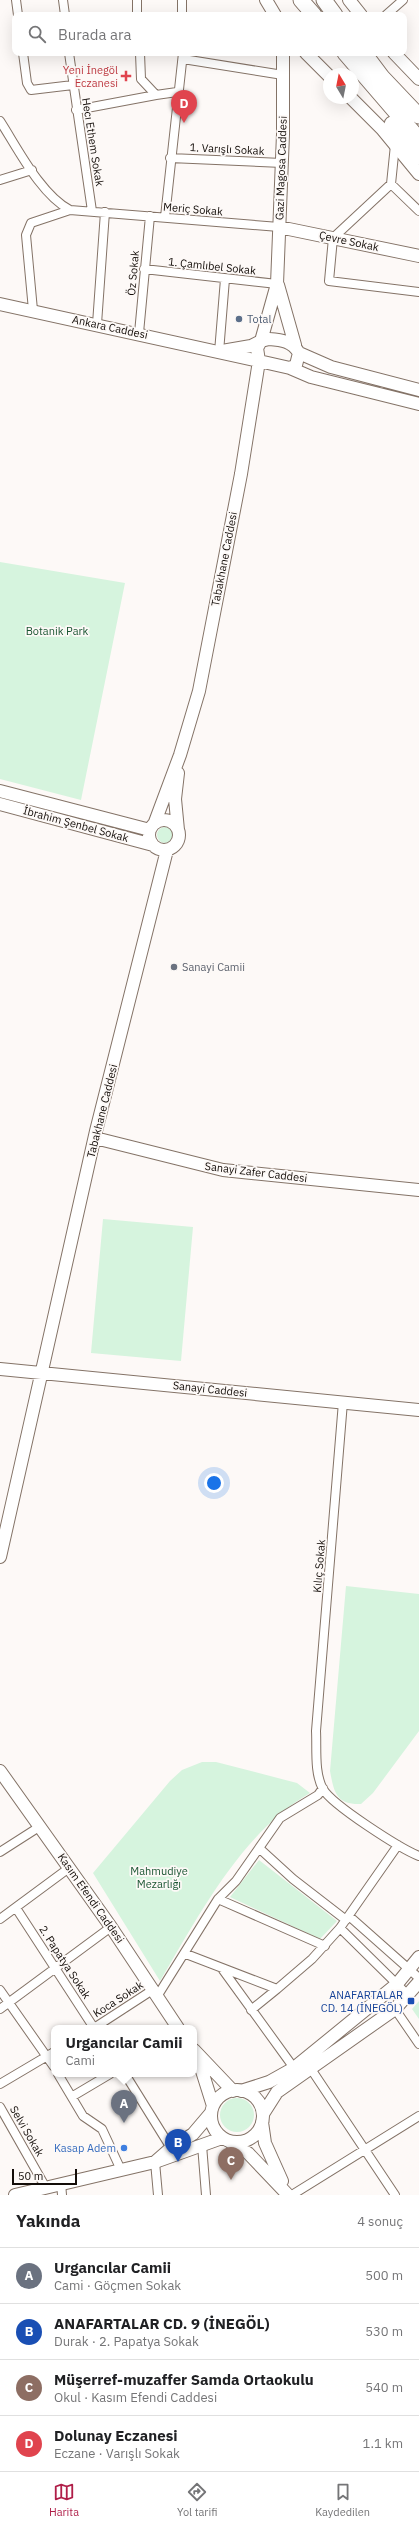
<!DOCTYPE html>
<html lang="tr">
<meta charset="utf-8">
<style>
body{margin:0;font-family:"IBM Plex Sans",sans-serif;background:#f6f6f6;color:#202124}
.compass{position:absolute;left:323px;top:68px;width:36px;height:36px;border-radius:50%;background:#fff;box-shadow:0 4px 16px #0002;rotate:350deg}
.scale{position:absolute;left:12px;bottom:10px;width:65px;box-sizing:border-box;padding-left:4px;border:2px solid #130d09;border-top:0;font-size:11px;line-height:14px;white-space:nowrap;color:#130d09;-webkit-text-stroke:3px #fdf9f7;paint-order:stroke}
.you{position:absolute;left:214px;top:1483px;width:14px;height:14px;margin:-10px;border:3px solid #fff;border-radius:50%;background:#1a73e8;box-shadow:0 0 0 6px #1a73e833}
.badge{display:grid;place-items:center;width:26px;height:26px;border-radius:50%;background:#b01e48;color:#fff;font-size:13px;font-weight:700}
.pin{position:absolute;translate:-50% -33px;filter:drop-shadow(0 1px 2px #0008)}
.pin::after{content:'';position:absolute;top:21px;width:14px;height:12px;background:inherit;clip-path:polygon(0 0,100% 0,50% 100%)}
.popup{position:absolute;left:51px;top:2025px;width:146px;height:52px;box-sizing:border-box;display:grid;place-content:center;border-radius:8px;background:#fff;filter:drop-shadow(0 1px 3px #0005);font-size:13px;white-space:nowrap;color:#757577}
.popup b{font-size:15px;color:#202124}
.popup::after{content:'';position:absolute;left:50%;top:100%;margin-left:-8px;border:8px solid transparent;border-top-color:#fff}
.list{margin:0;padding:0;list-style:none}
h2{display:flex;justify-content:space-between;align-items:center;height:52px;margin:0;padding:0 16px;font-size:17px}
h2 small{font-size:13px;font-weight:400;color:#757577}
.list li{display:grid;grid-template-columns:26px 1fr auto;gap:12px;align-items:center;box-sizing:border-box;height:56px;padding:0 16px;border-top:1px solid #e0e0e0}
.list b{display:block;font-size:15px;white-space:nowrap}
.list p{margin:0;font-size:13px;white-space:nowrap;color:#757577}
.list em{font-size:13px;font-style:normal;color:#757577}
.icon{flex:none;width:22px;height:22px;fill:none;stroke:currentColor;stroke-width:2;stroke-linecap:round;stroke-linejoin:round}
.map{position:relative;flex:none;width:419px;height:2195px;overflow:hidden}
.search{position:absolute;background:#fff;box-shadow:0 4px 16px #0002;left:12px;right:12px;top:12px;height:44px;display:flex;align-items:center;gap:10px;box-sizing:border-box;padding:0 14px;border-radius:8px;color:#757577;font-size:15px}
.sheet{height:276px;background:#fff}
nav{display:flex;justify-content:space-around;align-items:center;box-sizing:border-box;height:56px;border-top:1px solid #e0e0e0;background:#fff;font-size:11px;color:#757577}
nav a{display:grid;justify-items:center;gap:2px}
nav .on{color:#b01e48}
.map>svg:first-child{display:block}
.green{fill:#d6f4de}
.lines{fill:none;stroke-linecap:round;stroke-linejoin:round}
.street-casing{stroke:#847367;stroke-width:10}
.secondary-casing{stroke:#847367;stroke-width:14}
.highway-casing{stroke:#847367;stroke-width:17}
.street{stroke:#fff;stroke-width:8}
.secondary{stroke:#fff;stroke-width:12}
.highway{stroke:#fff;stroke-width:15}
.health-dot{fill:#e0444e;stroke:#fdf9f7;stroke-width:1.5}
.service-dot{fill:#5c6f8a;stroke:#fdf9f7;stroke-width:1.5}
.worship-dot{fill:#6b7280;stroke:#fdf9f7;stroke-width:1.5}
.transit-dot{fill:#1a4fb4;stroke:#fdf9f7;stroke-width:1.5}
.shop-dot{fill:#3f7fe0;stroke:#fdf9f7;stroke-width:1.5}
.labels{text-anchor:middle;stroke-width:3.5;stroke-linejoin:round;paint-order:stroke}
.health-label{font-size:11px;fill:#be3a42;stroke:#fdf9f7;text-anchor:end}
.street-label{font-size:11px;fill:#130d09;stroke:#fdf9f7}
.service-label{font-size:11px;fill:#4e5e75;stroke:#fdf9f7;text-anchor:start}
.park-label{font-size:11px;fill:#1a5532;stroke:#fdf9f7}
.worship-label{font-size:11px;fill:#5b616d;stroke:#fdf9f7;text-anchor:start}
.transit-label{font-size:11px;fill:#164399;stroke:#fdf9f7;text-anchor:end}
.shop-label{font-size:11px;fill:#366cbe;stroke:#fdf9f7;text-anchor:end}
</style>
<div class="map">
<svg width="419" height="2195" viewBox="0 0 419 2195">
<rect width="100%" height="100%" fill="#fdf9f7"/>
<path class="green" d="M0 562 125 583 81 800 0 779Z
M157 835a8 8 0 1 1 16 0a8 8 0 1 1-16 0Z
M103 1219 193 1227 181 1361 91 1353Z
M346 1586 419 1594V1731L373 1793 361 1804C336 1805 334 1792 330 1771Z
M202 1762H216L297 1783 310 1793C242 1832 199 1915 160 1981L93 1873 170 1781 182 1770Z
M259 1860 337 1921 320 1939 230 1897Z
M419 2001V2019L412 2009Z
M220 2115a17 17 0 1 1 34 0a17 17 0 1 1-34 0Z"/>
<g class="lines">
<defs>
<path id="street" d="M16 0 18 15
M63 0 65 15
M137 0V15
M182 0V15
M386 15 403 0
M23 53 27 83 31 90 73 85
M69 53 92 211
M140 53 141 79 156 95 177 92
M183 59 283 75
M76 110 156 95
M0 121C18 149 41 195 70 210
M170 158 282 163
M0 180 32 170
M391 184 395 145
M419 211 391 184 333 238 329 281 419 292
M165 217 183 53
M144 269 277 284
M33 310 26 235 31 223 70 210 279 227
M97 324 105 212
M139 333 150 216
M219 352 225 279
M343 1402 316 1731C317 1748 314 1773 323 1789 332 1805 401 1849 419 1856
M259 1848 293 1879 346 1920
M0 1852 39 1827
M218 1899 325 1946
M16 1908 94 2028
M349 1916 419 1978
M0 1919 69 1868
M340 1928 408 1995
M186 1954 277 1989 312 1959 340 1928 398 1845
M223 1970 294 2068
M0 1990 54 2067
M158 1995 218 1899 236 1881 280 1818 318 1795 323 1788
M0 2009 111 1927
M395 2009 419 2044
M251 2010 277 1989
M94 2028 154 1989
M311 2069 395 2195
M58 2074 83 2116 102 2129 121 2170
M125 2074 171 2148
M0 2084 54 2052
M73 2096 110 2074
M0 2107 46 2188
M202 2145 206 2195
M155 2162 158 2195
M61 2183 62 2195
M292 2195 419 2116"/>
<path id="secondary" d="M266 0 275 15
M349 0 361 15
M306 53 329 76
M394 53 419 79
M351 98 382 129 419 174
M279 227 419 256
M278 285 295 345
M0 304 259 361 241 474 199 691 180 755 155 822
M269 339C282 340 292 341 299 353L296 365 290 368 259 361 257 348 261 341Z
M222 351 251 346 261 341 277 284 283 134V53
M299 353 331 367 419 390
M290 368 311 377 419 404
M178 773 175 799 178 830
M0 791 150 830
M0 804 153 845
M149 835a15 15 0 1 1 30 0a15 15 0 1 1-30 0Z
M95 1138 223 1170 419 1190
M0 1369 419 1410
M0 1557 96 1131 167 850
M0 1771 111 1927 178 2028
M194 2050 233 2091
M194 2057 202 2071 213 2106
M211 2116a26 26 0 1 1 52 0a26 26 0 1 1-52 0Z
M241 2091 269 2082 294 2068 397 1984 419 1957
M210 2114 193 2134 171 2148 155 2162 222 2138
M263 2114 277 2092 395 2009 419 1982
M262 2122 265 2143 282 2181
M230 2142 248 2153 288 2195
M15 2195 155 2162"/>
<path id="highway" d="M301 0 314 15
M324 0 335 15
M345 53 419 139
M364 53 382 77 419 116
M392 124 419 157"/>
</defs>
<use href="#street" class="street-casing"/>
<use href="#secondary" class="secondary-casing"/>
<use href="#highway" class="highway-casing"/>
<use href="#street" class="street"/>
<use href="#secondary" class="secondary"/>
<use href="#highway" class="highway"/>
</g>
<path class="health-dot" d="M124 70h4v4h4v4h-4v4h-4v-4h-4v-4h4z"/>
<circle class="service-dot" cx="239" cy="319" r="4"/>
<circle class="worship-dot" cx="174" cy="967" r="4"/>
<rect class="transit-dot" x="407" y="1997" width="8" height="8" rx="2"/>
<circle class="shop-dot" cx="124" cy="2148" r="4"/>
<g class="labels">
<g class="health-label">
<text x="118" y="74">Yeni İnegöl<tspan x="118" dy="13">Eczanesi</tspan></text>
</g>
<g class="street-label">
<text transform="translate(93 142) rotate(81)" y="4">Hecı Ethem Sokak</text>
<text transform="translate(227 149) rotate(3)" y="4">1. Varışlı Sokak</text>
<text transform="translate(281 168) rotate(-88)" y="4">Gazi Magosa Caddesi</text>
<text transform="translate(193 209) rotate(5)" y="4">Meriç Sokak</text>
<text transform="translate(349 241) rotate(12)" y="4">Çevre Sokak</text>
<text transform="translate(212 266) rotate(6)" y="4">1. Çamlıbel Sokak</text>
<text transform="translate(133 273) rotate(-85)" y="4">Öz Sokak</text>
<text transform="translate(110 327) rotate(12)" y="4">Ankara Caddesi</text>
<text transform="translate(224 559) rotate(-79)" y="4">Tabakhane Caddesi</text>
<text transform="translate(76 824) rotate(15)" y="4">İbrahim Şenbel Sokak</text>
<text transform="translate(102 1111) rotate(-76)" y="4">Tabakhane Caddesi</text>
<text transform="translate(256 1172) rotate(7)" y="4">Sanayi Zafer Caddesi</text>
<text transform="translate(210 1389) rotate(6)" y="4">Sanayi Caddesi</text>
<text transform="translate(319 1566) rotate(-85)" y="4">Kılıç Sokak</text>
<text transform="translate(91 1898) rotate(55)" y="4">Kasım Efendi Caddesi</text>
<text transform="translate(65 1962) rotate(57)" y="4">2. Papatya Sokak</text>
<text transform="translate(118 1999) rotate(-33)" y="4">Koca Sokak</text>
<text transform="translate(27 2131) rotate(60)" y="4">Selvi Sokak</text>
</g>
<g class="service-label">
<text x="247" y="323">Total</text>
</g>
<g class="park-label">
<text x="57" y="635">Botanik Park</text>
<text x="159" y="1875">Mahmudiye<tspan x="159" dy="13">Mezarlığı</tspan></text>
</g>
<g class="worship-label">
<text x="182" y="971">Sanayi Camii</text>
</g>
<g class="transit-label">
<text x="403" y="1999">ANAFARTALAR<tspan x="403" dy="13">CD. 14 (İNEGÖL)</tspan></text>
</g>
<g class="shop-label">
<text x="116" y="2152">Kasap Adem</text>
</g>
</g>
</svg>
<svg class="compass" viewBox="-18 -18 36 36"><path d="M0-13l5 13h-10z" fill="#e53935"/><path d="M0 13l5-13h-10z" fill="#757577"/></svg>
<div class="scale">50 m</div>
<div class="you"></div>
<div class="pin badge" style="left:124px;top:2123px;background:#6b7280">A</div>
<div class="popup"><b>Urgancılar Camii</b>Cami</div>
<div class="pin badge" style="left:178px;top:2162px;background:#1a4fb4">B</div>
<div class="pin badge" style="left:231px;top:2180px;background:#8d6e63">C</div>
<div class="pin badge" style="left:184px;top:123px;background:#e0444e">D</div>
<div class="search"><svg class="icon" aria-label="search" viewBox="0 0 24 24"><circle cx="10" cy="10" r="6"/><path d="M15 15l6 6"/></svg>Burada ara</div>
</div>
<section class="sheet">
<h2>Yakında<small>4 sonuç</small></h2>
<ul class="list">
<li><span class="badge" style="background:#6b7280">A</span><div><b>Urgancılar Camii</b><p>Cami · Göçmen Sokak</p></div><em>500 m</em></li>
<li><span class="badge" style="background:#1a4fb4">B</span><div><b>ANAFARTALAR CD. 9 (İNEGÖL)</b><p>Durak · 2. Papatya Sokak</p></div><em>530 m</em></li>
<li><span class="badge" style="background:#8d6e63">C</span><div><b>Müşerref-muzaffer Samda Ortaokulu</b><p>Okul · Kasım Efendi Caddesi</p></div><em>540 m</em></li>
<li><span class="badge" style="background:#e0444e">D</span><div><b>Dolunay Eczanesi</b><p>Eczane · Varışlı Sokak</p></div><em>1.1 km</em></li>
</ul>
</section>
<nav>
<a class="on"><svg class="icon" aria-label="map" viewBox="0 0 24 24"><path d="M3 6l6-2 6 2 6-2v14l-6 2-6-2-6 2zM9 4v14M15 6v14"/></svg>Harita</a>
<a><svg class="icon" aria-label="directions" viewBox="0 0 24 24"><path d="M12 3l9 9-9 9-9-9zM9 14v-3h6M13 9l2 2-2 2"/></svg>Yol tarifi</a>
<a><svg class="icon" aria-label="saved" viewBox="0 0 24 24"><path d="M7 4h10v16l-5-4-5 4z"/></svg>Kaydedilen</a>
</nav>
